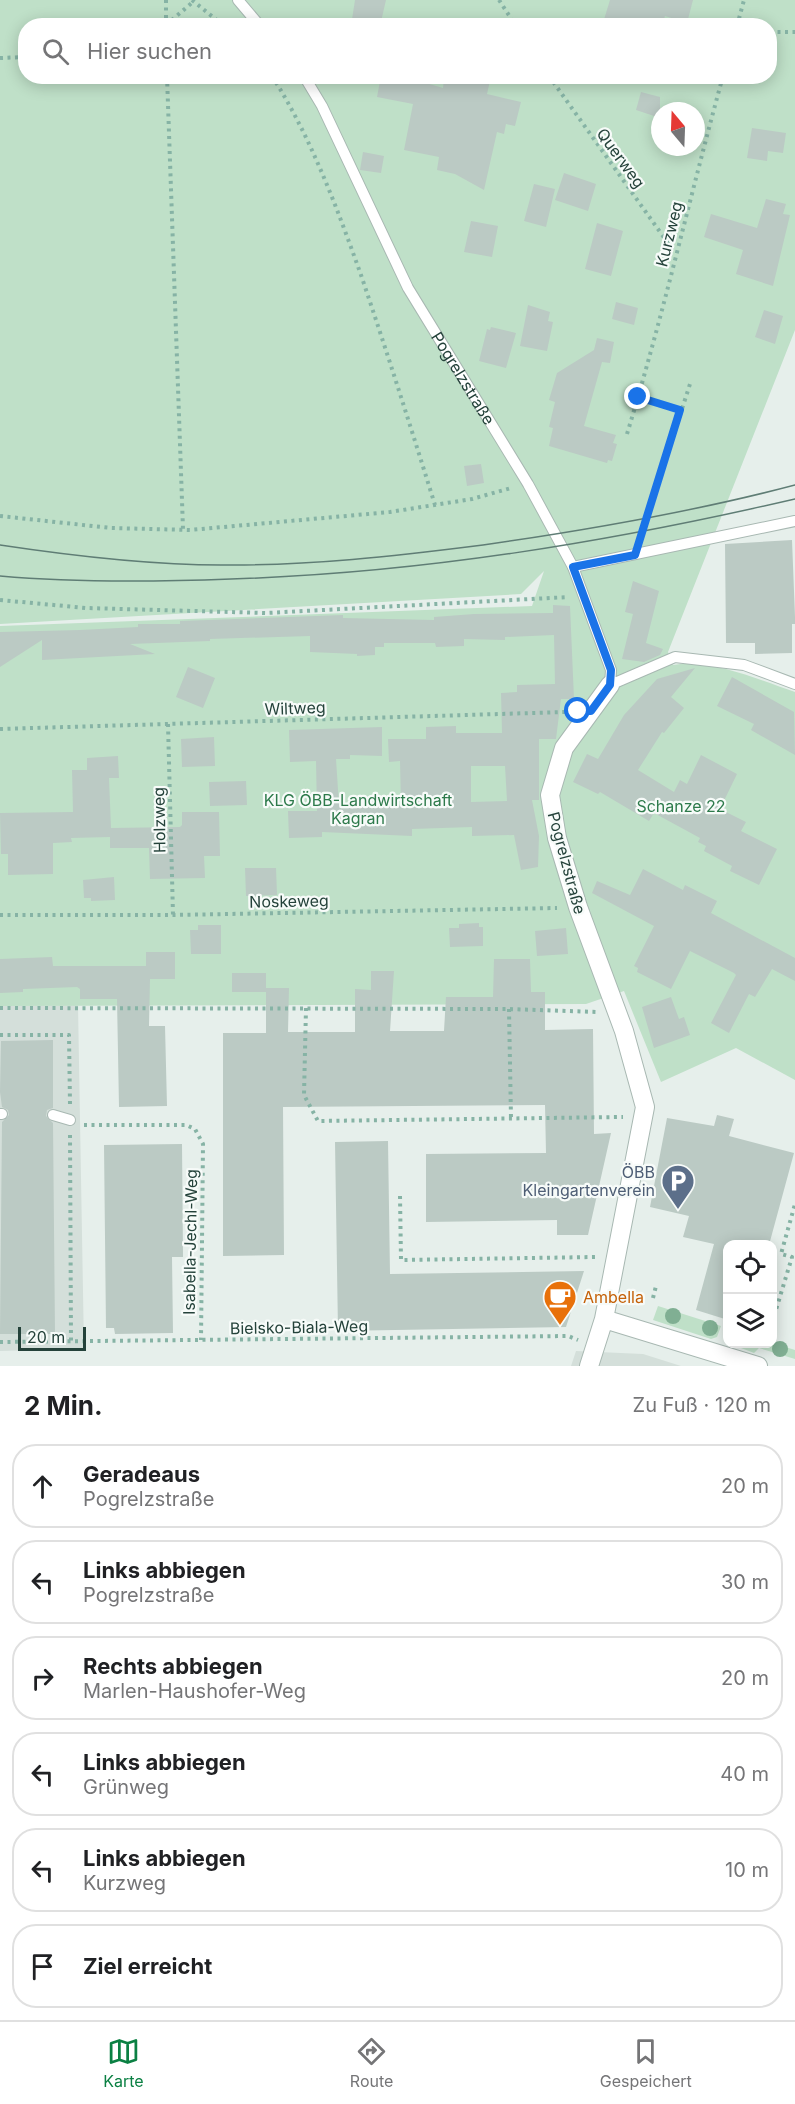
<!DOCTYPE html>
<html lang="de">
<meta charset="utf-8">
<style>
body{margin:0;font-family:Inter,sans-serif;background:#f6f6f6;color:#202124}
.controls{position:absolute;right:18px;bottom:18px;display:grid;overflow:hidden;border-radius:12px;box-shadow:0 3px 15px #0003}
.controls button{width:54px;height:54px;display:grid;place-items:center;padding:0;border:0;border-bottom:2px solid #e0e0e0;background:#fff;color:#202124;font:30px sans-serif}
.compass{position:absolute;left:651px;top:102px;width:54px;height:54px;border-radius:50%;background:#fff;box-shadow:0 3px 15px #0003;rotate:341deg}
.scale{position:absolute;left:18px;bottom:15px;width:68px;box-sizing:border-box;padding-left:6px;border:3px solid #24423a;border-top:0;font-size:16px;line-height:21px;white-space:nowrap;color:#24423a;-webkit-text-stroke:4px #f7fbf9;paint-order:stroke}
.stop{position:absolute;width:18px;height:18px;margin:-14px;border:4px solid #1a73e8;border-radius:50%;background:#fff}
.stop.end{background:#1a73e8;border-color:#fff;box-shadow:0 2px 6px #0008}
.list{margin:0;padding:0;list-style:none}
h2{display:flex;justify-content:space-between;align-items:center;height:78px;margin:0;padding:0 24px;font-size:26px}
h2 small{font-size:20px;font-weight:400;color:#757577}
.list li{display:grid;grid-template-columns:39px 1fr auto;gap:18px;align-items:center;box-sizing:border-box;height:84px;margin:0 12px 12px;padding:0 12px;border:2px solid #e0e0e0;border-radius:24px}
.list b{display:block;font-size:22px;white-space:nowrap}
.list p{margin:0;font-size:20px;white-space:nowrap;color:#757577}
.list em{font-size:20px;font-style:normal;color:#757577}
.icon{flex:none;width:33px;height:33px;fill:none;stroke:currentColor;stroke-width:2;stroke-linecap:round;stroke-linejoin:round}
.map{position:relative;flex:none;width:795px;height:1366px;overflow:hidden}
.search{position:absolute;background:#fff;box-shadow:0 3px 15px #0003;left:18px;right:18px;top:18px;height:66px;display:flex;align-items:center;gap:15px;box-sizing:border-box;padding:0 21px;border-radius:24px;color:#757577;font-size:22px}
.sheet{height:654px;background:#fff}
nav{display:flex;justify-content:space-around;align-items:center;box-sizing:border-box;height:84px;border-top:2px solid #e0e0e0;background:#fff;font-size:16px;color:#757577}
nav a{display:grid;justify-items:center;gap:3px}
nav .on{color:#0b8043}
.map>svg:first-child{display:block}
.built{fill:#d4dfda}
.green{fill:#bfe0c8;fill-rule:evenodd}
.building{fill:#bbcac4;fill-rule:evenodd}
.lines{fill:none;stroke-linecap:round;stroke-linejoin:round}
.lane-casing{stroke:#a8b8b2;stroke-width:12}
.street-casing{stroke:#a8b8b2;stroke-width:20}
.path{stroke:#86b3a5;stroke-width:4;stroke-dasharray:3 4.5;stroke-linecap:butt}
.lane{stroke:#fff;stroke-width:10}
.street{stroke:#fff;stroke-width:18}
.tram{stroke:#5f7d75;stroke-width:1.5}
.tree{fill:#80af93}
.route{stroke:#1a73e8;stroke-width:8}
.labels{text-anchor:middle;stroke-width:4.5;stroke-linejoin:round;paint-order:stroke}
.street-label{font-size:16px;fill:#24423a;stroke:#f7fbf9}
.park-label{font-size:16px;fill:#2d7a4b;stroke:#f7fbf9}
.service-label{font-size:16px;fill:#4e5e75;stroke:#f7fbf9;text-anchor:end}
.food-label{font-size:16px;fill:#c56008;stroke:#f7fbf9;text-anchor:start}
</style>
<div class="map">
<svg width="795" height="1366" viewBox="0 0 795 1366">
<rect width="100%" height="100%" fill="#e6efeb"/>
<path class="built" d="M78 1005 84 1349 0 1351V1006Z
M576 1351 643 1354 681 1366H571Z"/>
<path class="green" d="M0 0H795V330L668 652 673 665C710 658 760 680 795 692V1080L736 1048 661 1082 624 991 586 1004 0 1006V626L532 606 544 571 521 594 0 624ZM26 26H770V76H26ZM660 111H696V147H660Z
M658 1306 721 1326 717 1337 711 1339 653 1320Z
M773 1343 795 1350V1359L759 1348 754 1353 741 1348 739 1344Z"/>
<path class="building" d="M355 0H386L380 26H351Z
M610 0H693L687 23 665 16 662 26H602Z
M381 76H402L443 88 444 79 460 83 462 76H491L487 94 521 102 515 126 506 124 504 134 497 132 484 190 455 174 437 170 439 157 404 150 413 104 377 97Z
M641 92 660 97V118L636 110Z
M752 128 786 133 783 153 768 151 767 161 747 158Z
M363 152 384 156 381 173 360 170Z
M564 173 596 184 588 211 555 200Z
M534 184 555 189 546 227 524 221Z
M766 199 786 204 783 214 790 215 773 286 736 274 743 250 704 237 711 214 757 228Z
M471 221 498 226 492 257 464 252Z
M597 223 623 231 611 276 585 269Z
M616 302 638 308 634 325 612 319Z
M528 305 550 312 548 321 553 322 547 351 520 346Z
M764 310 783 316 775 344 755 337Z
M491 327 516 333 506 368 479 361 487 329 490 330Z
M597 338 614 342 610 363 602 362 584 426 616 435 613 443 617 444 612 461 608 460 607 463 549 446 553 428 549 427 555 402 549 400 557 373 594 350Z
M481 464 484 483 467 486 464 466Z
M792 540 795 617V624H792V653L755 654V643H726L725 544Z
M633 581 659 591 646 643 663 649 660 655 644 662 622 659 633 614 625 612Z
M553 605 570 606 574 699H561L556 739H539V800H532L539 836 538 867 521 870 514 835 472 836V827L412 829V836L322 832V837L289 838 288 811H317L316 761 290 762 289 730 382 727V756L350 755V759H336L339 805H401L400 761 389 762 388 739H426V727L456 726V733H502L501 693 517 692V685L555 684 554 635 505 637V640L464 639V646L436 647 435 643H384V647H375V655L357 656V654L310 652V636L210 639V641L130 644 155 654 42 660V640L0 667V632L80 630 138 627V624H180V621L343 615V618L434 620V617L474 614 553 613ZM471 766H505L507 801 471 802Z
M188 667 215 678 203 708 176 697Z
M695 668 671 697 684 708 664 733 662 732 638 770 674 792 680 780 687 784 701 755 737 774 720 809 746 822 741 831 777 849 759 885 730 871 732 866 704 851 706 846 698 842 700 838 654 813 649 821 600 792 598 794 573 782 587 754 598 759 624 715 657 679Z
M732 677 794 712 795 755 751 730 754 724 717 706Z
M214 737 215 766 182 767 181 739Z
M118 756 119 778H109L111 828 180 827 182 825V812H219L220 856H204L205 878 150 879 149 848H110V837L71 838 72 842 53 843V874L8 875V854H1L0 813 73 812 72 770H87V758Z
M246 781 247 805 210 806 209 782Z
M245 868H276L277 895 246 896Z
M643 869 683 890 685 885 717 901 711 913 795 958V981L772 969 755 997 749 994 729 1033 711 1023 736 975 734 973 690 951 671 989 637 972 638 968 634 966 654 926 592 893 597 881 630 895Z
M114 877 115 900 91 901V898H84L83 880Z
M479 923V927H483V946L450 947 449 928H459V924Z
M198 925H221V954H191L190 930H198Z
M566 928 568 954 537 956 535 931Z
M146 952H175V979H150L149 1026H165L167 1106 119 1107 117 999H80V989L77 987 23 989V992L0 993V959L52 957 53 966H146Z
M494 959H530L531 992H545V1030L593 1029 594 1134 611 1133 588 1235H557V1220L426 1222V1154L546 1153 545 1105 283 1107 284 1255 223 1256V1033H266V988H289L288 1032H355V989L371 990V971H394L390 1031H444L446 997H493Z
M232 973H266V992H232Z
M671 997 679 1019 684 1017 690 1035 654 1048 642 1007Z
M53 1040V1108L47 1110 46 1116 53 1123 55 1334H0L2 1122 9 1115 8 1110 2 1107 0 1092 1 1041Z
M717 1115 734 1119 729 1136 794 1153 769 1245H728V1320L696 1310 714 1244 683 1237 689 1216 650 1207 667 1118 714 1126Z
M388 1141 390 1274 584 1271 566 1327 338 1331 335 1142Z
M182 1144 183 1257H172L173 1333 115 1334 114 1328H106L104 1145Z"/>
<g class="lines">
<defs>
<g id="lane">
<path d="M238 0 260 26"/>
<path id="s1" d="M304 76 322 106 408 288 528 484 573 567 611 670 610 685 675 657 744 665 795 684"/>
<path d="M573 567 795 521"/>
<path d="M0 1114H2"/>
<path d="M53 1115 70 1120"/>
</g>
<path id="street" d="M604 1319 758 1366
M589 1366 604 1319 645 1107 624 1031 578 907 557 838 550 795 564 748 610 685"/>
</defs>
<use href="#lane" class="lane-casing"/>
<use href="#street" class="street-casing"/>
<path class="path" d="M166 0V26
M192 0 224 26
M499 0 516 26
M166 25 194 1
M737 26 744 0
M770 32H795
M0 58 26 57
M167 76 183 529
M272 76C311 137 337 208 361 275 387 352 411 428 435 505
M549 76 675 253
M638 397 680 410
M627 434C663 316 690 196 723 76
M0 516 111 528 190 530 390 512 472 499 511 488
M641 537 690 384
M0 600 86 608 266 613 569 597
M168 724 173 915
M0 729 566 712
M0 915H173L557 908
M0 1008 509 1009 597 1012
M306 1008 304 1095 318 1121 623 1117
M509 1009 511 1118
M0 1035H69L70 1104
M84 1125H186L195 1129 203 1144 201 1340
M70 1135 71 1342
M400 1196 401 1260 595 1257
M653 1298 656 1286
M772 1323 792 1257 781 1254 795 1204
M0 1342 568 1336 578 1340"/>
<use href="#lane" class="lane"/>
<use href="#street" class="street"/>
<path class="tram" d="M0 545C73 556 147 565 221 565 309 566 396 556 483 545 588 530 693 512 795 485
M0 576C77 583 153 582 231 579 422 573 609 542 795 499"/>
</g>
<g class="tree">
<circle cx="673" cy="1316" r="8"/>
<circle cx="710" cy="1328" r="8"/>
<circle cx="780" cy="1349" r="8"/>
</g>
<g class="lines">
<path class="route" d="M578 711H591L610 685 611 670 573 567 635 555 680 410 638 397"/>
</g>
<defs>
<symbol id="parking-pin" viewBox="-11 -11 22 30"><path d="M0 17L-7.5 6A9.5 9.5 0 1 1 7.5 6Z" fill="#5c6f8a" stroke="#f7fbf9"/><path d="M-3.5-5.5H1a3.5 3.5 0 0 1 0 7H-1V5.5H-3.5ZM-1-3.4V-.6H.8a1.4 1.4 0 0 0 0-2.8Z" fill="#fff"/></symbol>
<symbol id="cafe-pin" viewBox="-11 -11 22 30"><path d="M0 17L-7.5 6A9.5 9.5 0 1 1 7.5 6Z" fill="#e8710a" stroke="#f7fbf9"/><path d="M-5.5-4.5H6V0H3Q3 3.5 0 3.5H-2.5Q-5.5 3.5-5.5 0ZM3-3.2v2h1.7v-2ZM-6 4.5H4V6H-6Z" fill="#fff"/></symbol>
</defs>
<g fill-rule="evenodd">
<use href="#parking-pin" x="659" y="1162" width="38" height="52"/>
<use href="#cafe-pin" x="541" y="1278" width="38" height="52"/>
</g>
<g class="labels">
<g class="street-label">
<text transform="translate(621 158) rotate(54)" y="6">Querweg</text>
<text transform="translate(669 234) rotate(-76)" y="6">Kurzweg</text>
<text dy="6" stroke="none"><textPath href="#s1" startOffset="342">Pogrelzstraße</textPath></text>
<text transform="translate(295 708) rotate(-2)" y="6">Wiltweg</text>
<text transform="translate(159 820) rotate(-91)" y="6">Holzweg</text>
<text transform="translate(567 863) rotate(75)" y="6">Pogrelzstraße</text>
<text transform="translate(289 901) rotate(-1)" y="6">Noskeweg</text>
<text transform="translate(190 1242) rotate(-89)" y="6">Isabella-Jechl-Weg</text>
<text transform="translate(299 1327) rotate(-1)" y="6">Bielsko-Biala-Weg</text>
</g>
<g class="park-label">
<text x="358" y="806">KLG ÖBB-Landwirtschaft<tspan x="358" dy="18">Kagran</tspan></text>
<text x="681" y="812">Schanze 22</text>
</g>
<g class="service-label">
<text x="655" y="1178">ÖBB<tspan x="655" dy="18">Kleingartenverein</tspan></text>
</g>
<g class="food-label">
<text x="583" y="1303">Ambella</text>
</g>
</g>
</svg>
<div class="controls">
<button><svg class="icon" aria-label="locate" viewBox="0 0 24 24"><circle cx="12" cy="12" r="6"/><path d="M12 2v4M12 18v4M2 12h4M18 12h4"/></svg></button>
<button><svg class="icon" aria-label="layers" viewBox="0 0 24 24"><path d="M12 4l9 5-9 5-9-5zM3 14l9 5 9-5"/></svg></button>
</div>
<svg class="compass" viewBox="-18 -18 36 36"><path d="M0-13l5 13h-10z" fill="#e53935"/><path d="M0 13l5-13h-10z" fill="#757577"/></svg>
<div class="scale">20 m</div>
<div class="stop" style="left:578px;top:711px"></div>
<div class="stop end" style="left:638px;top:397px"></div>
<div class="search"><svg class="icon" aria-label="search" viewBox="0 0 24 24"><circle cx="10" cy="10" r="6"/><path d="M15 15l6 6"/></svg>Hier suchen</div>
</div>
<section class="sheet">
<h2>2 Min.<small>Zu Fuß · 120 m</small></h2>
<ul class="list">
<li><svg class="icon" aria-label="ahead" viewBox="0 0 24 24"><path d="M12 20V5M6 11l6-6 6 6"/></svg><div><b>Geradeaus</b><p>Pogrelzstraße</p></div><em>20 m</em></li>
<li><svg class="icon" aria-label="left" viewBox="0 0 24 24"><path d="M17 20v-9H6M10 6l-5 5 5 5"/></svg><div><b>Links abbiegen</b><p>Pogrelzstraße</p></div><em>30 m</em></li>
<li><svg class="icon" aria-label="right" viewBox="0 0 24 24"><path d="M7 20v-9h11M14 6l5 5-5 5"/></svg><div><b>Rechts abbiegen</b><p>Marlen-Haushofer-Weg</p></div><em>20 m</em></li>
<li><svg class="icon" aria-label="left" viewBox="0 0 24 24"><path d="M17 20v-9H6M10 6l-5 5 5 5"/></svg><div><b>Links abbiegen</b><p>Grünweg</p></div><em>40 m</em></li>
<li><svg class="icon" aria-label="left" viewBox="0 0 24 24"><path d="M17 20v-9H6M10 6l-5 5 5 5"/></svg><div><b>Links abbiegen</b><p>Kurzweg</p></div><em>10 m</em></li>
<li><svg class="icon" aria-label="arrive" viewBox="0 0 24 24"><path d="M6 21V4h12l-3 4 3 4H6"/></svg><div><b>Ziel erreicht</b></div></li>
</ul>
</section>
<nav>
<a class="on"><svg class="icon" aria-label="map" viewBox="0 0 24 24"><path d="M3 6l6-2 6 2 6-2v14l-6 2-6-2-6 2zM9 4v14M15 6v14"/></svg>Karte</a>
<a><svg class="icon" aria-label="directions" viewBox="0 0 24 24"><path d="M12 3l9 9-9 9-9-9zM9 14v-3h6M13 9l2 2-2 2"/></svg>Route</a>
<a><svg class="icon" aria-label="saved" viewBox="0 0 24 24"><path d="M7 4h10v16l-5-4-5 4z"/></svg>Gespeichert</a>
</nav>
